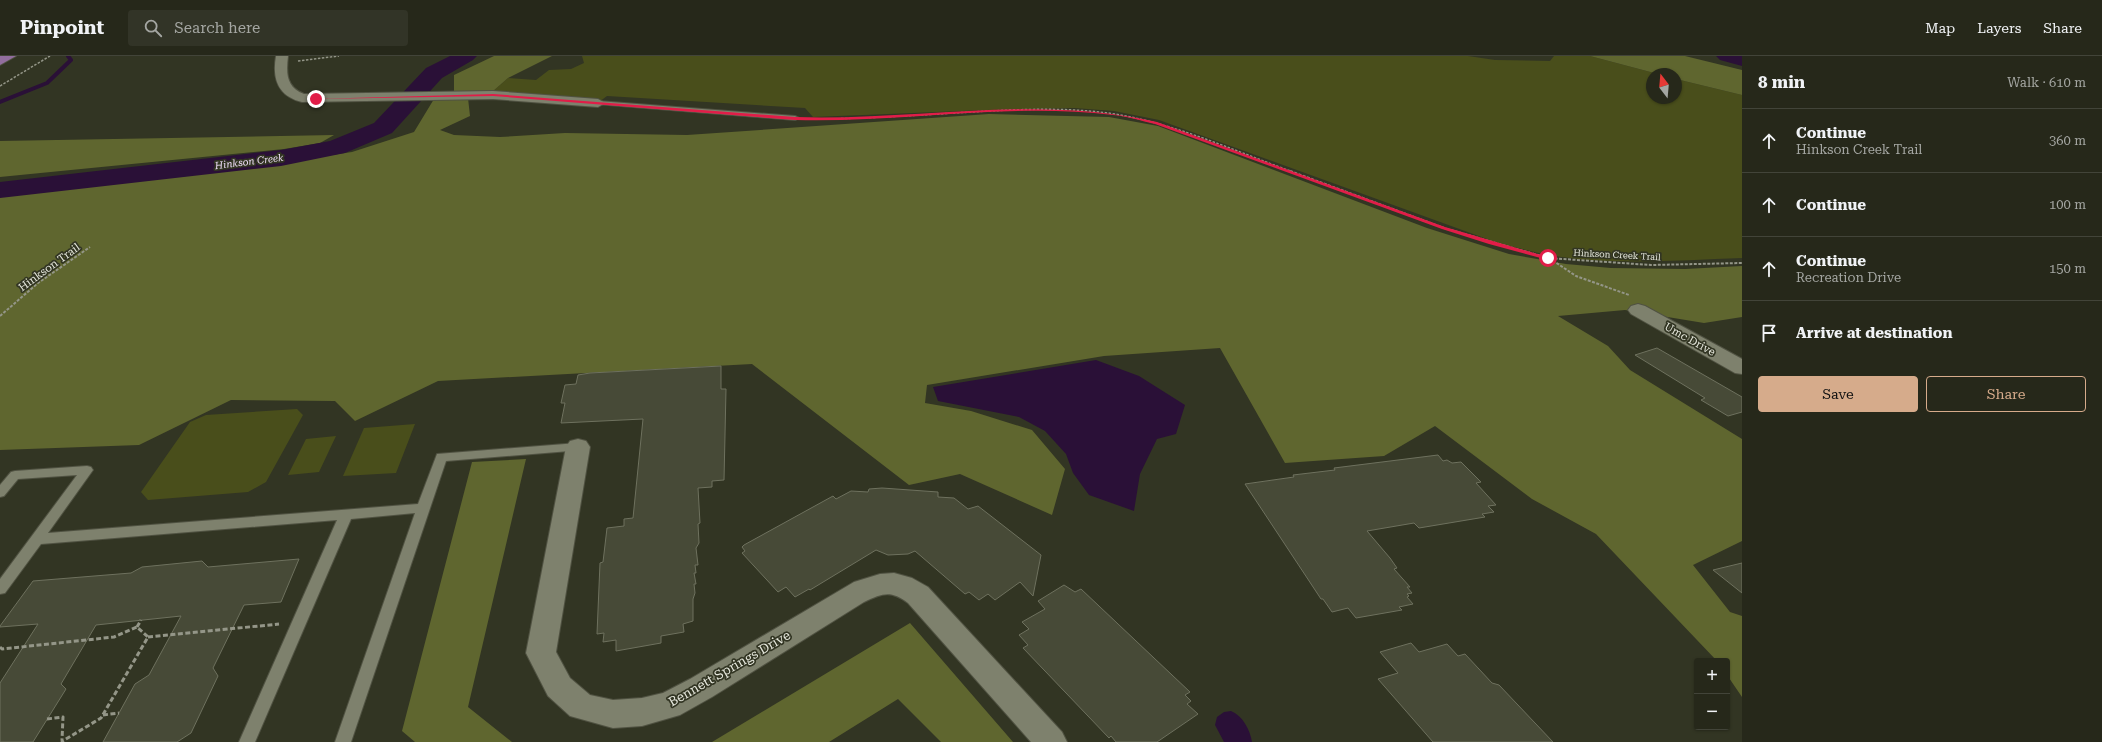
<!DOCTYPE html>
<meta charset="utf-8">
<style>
body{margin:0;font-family:"Roboto Serif",serif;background:#323427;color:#f1f3f6}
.controls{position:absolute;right:12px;bottom:12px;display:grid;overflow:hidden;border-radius:4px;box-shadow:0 1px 3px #0004}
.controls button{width:36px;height:36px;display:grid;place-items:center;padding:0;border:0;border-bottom:1px solid #424439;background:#26281a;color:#f1f3f6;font:20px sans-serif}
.compass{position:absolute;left:1646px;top:12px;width:36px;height:36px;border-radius:50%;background:#26281a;box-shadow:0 1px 3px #0004;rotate:344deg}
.stop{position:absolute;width:12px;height:12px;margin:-9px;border:3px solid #e11d48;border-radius:50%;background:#fff}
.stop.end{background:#e11d48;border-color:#fff;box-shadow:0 1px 4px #0008}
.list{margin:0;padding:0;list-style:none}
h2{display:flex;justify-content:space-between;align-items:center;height:52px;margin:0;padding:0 16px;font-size:17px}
h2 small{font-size:13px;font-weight:400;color:#a4a6a2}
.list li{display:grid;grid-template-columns:26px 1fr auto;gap:12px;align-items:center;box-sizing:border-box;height:64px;padding:0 16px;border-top:1px solid #424439}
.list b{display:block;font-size:15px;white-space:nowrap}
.list p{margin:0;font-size:13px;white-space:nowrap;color:#a4a6a2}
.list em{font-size:13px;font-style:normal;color:#a4a6a2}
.actions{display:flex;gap:8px;padding:12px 16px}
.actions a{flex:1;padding:9px 0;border:1px solid #d6ab8b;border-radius:4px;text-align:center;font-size:14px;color:#d6ab8b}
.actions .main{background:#d6ab8b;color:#111}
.icon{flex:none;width:22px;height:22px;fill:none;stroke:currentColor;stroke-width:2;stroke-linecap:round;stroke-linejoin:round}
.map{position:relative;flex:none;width:1742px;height:686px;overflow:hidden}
header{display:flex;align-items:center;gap:24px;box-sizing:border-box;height:56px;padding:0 20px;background:#26281a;border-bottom:1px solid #424439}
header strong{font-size:19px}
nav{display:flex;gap:22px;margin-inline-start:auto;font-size:14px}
.search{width:280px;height:36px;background:#323427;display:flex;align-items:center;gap:10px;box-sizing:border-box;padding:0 14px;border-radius:4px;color:#a4a6a2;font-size:15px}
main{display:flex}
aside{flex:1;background:#26281a}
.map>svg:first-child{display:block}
.green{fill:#494e1b}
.forest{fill:#5f662f}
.water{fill:#2a1037}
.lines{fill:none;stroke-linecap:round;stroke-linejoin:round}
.stream{stroke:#2a1037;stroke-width:4}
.river{fill:#2a1037;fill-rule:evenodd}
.building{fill:#474a37;stroke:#6e715e}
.service-casing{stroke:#505242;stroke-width:2}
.minor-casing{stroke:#505242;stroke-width:2}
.primary-casing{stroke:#505242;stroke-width:2}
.path-far2{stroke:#949688;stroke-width:1.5;stroke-dasharray:2.5 1.5;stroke-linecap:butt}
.path-far1{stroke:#949688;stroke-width:2;stroke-dasharray:3 1.5;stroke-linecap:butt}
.path{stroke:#949688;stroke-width:3;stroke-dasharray:5 2.5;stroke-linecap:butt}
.service{fill:#7e816d;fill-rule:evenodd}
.minor{fill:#7e816d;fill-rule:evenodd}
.primary{fill:#926e9e;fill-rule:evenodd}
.route{fill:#e11d48}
.labels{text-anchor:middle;stroke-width:3.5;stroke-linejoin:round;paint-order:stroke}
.far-street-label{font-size:9px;fill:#e8eadf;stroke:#323523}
.far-water-label{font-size:10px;font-style:italic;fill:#efddf9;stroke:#323523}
.street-label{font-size:11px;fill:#e8eadf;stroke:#323523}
.near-street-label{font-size:13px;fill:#e8eadf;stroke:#323523}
</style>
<header>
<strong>Pinpoint</strong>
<div class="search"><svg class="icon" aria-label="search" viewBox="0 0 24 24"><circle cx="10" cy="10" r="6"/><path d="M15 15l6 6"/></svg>Search here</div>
<nav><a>Map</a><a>Layers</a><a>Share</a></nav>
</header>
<main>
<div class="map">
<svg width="1742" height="686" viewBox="0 0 1742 686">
<rect width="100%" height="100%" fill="#323523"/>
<path class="green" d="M582 0H1468L1495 4 1550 5 1554 0H1590L1658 18H1652V42H1676V23L1742 39V202C1679 204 1612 210 1549 199 1532 196 1515 191 1498 187L1159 64 1114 55 1074 52 987 54 813 61 805 52 607 40 599 46 492 36 508 22 536 24 549 14 571 13 584 7Z
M297 353 303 359 266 426 248 436 148 444 141 436 190 366 206 359Z
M415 368 396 417 343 420 364 372Z
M336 380 319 416 288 419 306 383Z"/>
<path class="forest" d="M494 0H552L508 22 492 36 454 37V19Z
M1590 0H1685L1742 14V39L1676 23V18H1658Z
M468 42 470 60 440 74 454 79 500 81 565 77 687 79 989 58 1109 61 1158 70 1427 172 1509 198 1566 208 1611 212 1685 213 1742 210V261L1704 267 1625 254 1558 260 1608 290 1630 314 1742 383V485L1693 509 1730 556 1742 560V641L1727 619V605H1717L1596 478 1532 443 1435 370 1384 400 1285 407 1220 292 1104 300 927 329 925 347 971 355 1032 374 1065 413 1052 459 960 418 909 429 752 308 438 325 355 365 335 345 231 344 139 389 0 394V138L278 107 352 96 414 76 434 43Z
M334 79 320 87 284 93 0 121V85Z
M526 403 468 651 512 686H415L402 675 472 406Z
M910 567 1013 686H941L898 643 829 686H712Z"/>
<path class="water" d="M1096 304 1139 320 1185 349 1176 378 1157 383 1140 418 1134 455 1089 439 1073 417 1066 398 1045 375 1019 361 938 345 933 331Z
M1231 655C1243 660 1250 674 1252 686H1224L1215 669 1217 661 1224 656Z"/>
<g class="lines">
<path class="stream" d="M0 46 47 27 71 4 68 0"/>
<path class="river" d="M450 0H477L473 4 442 22 392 77 345 97 281 110 0 142V126L281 94 330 85 374 67 426 12Z
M1716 0H1742V10L1720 4Z"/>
</g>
<path class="building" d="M1657 292 1742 341V356L1728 360 1701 344 1705 342 1635 299Z
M721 310V333H726L724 424 712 425V431L698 432 700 467 698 468 699 487 696 492 698 509H695L696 517H694L696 528H694L695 537 693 543V565L683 568 684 576 661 580V587L616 595V584L603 586 604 577 597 578 600 507 603 506 607 472 624 470V463L633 462 643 363 561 367 565 347H561L565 329 576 328 578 319 590 317Z
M1438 399 1443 405 1447 404 1452 407 1461 406 1481 426 1476 427 1496 449 1488 450 1494 456 1482 458 1485 461 1419 472 1414 467 1367 475 1390 502 1397 512 1394 513 1410 531H1407L1412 537 1407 538 1409 540 1407 541 1413 548 1399 551 1402 554 1356 562 1348 552 1332 556 1323 543H1321L1245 428 1294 421 1293 419 1335 414 1334 412Z
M882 432 938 436V441L954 442 968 453 978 450 1041 499 1033 540 1020 526 995 544 988 538 979 544 969 536 965 538 915 495 908 498 888 499 876 494 810 534 809 533 795 541 786 531 778 536 742 497 745 495 742 491 744 489 833 440 836 443 851 435 868 436 869 433Z
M299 503 281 546 244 549 213 612 218 620 191 677 177 686H103L135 628 149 619 181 560 96 569 61 628 66 633 33 686H0V627L38 568 0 571V570L33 525 131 517 142 511 202 505 208 511Z
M1742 507V537L1713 514Z
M1064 529 1075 536 1081 533 1190 636 1185 639 1191 645 1187 648 1198 658 1157 686H1116L1111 680 1109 682 1023 592 1028 589 1019 579 1029 573 1022 566 1045 553 1038 545Z
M1411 587 1419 596 1447 588 1458 600 1465 598 1492 627 1499 629 1553 686H1433L1378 623 1398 617 1380 596Z"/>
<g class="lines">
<defs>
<path id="service" d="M598 45 795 60 799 62 795 64 596 48 595 47Z
M578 387 584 391 582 394 446 405 351 686H335L415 457 351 463 255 686H239L337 464 41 488 5 537 0 538V523L77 419 18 423 4 440 0 441V429L11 416 15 415 87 410 91 411 93 414 48 477 418 448 437 398Z"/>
<path id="minor" d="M276 0H288C286 17 286 31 304 38L493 35 598 43 605 47 598 51 493 43 302 46C278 40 272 23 276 0Z
M1638 248 1645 250 1742 303V318L1735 317 1631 258 1628 254 1631 250Z
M578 383 586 385 590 391 556 596 570 622 590 639 613 644 642 642 663 637 690 623 854 526 880 518 894 517 912 522 928 531 1062 676 1067 686H1031L908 547C891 534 883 537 864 546L712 641 680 659 642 670 613 672 570 660 548 640 526 597 566 391 570 385Z"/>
<path id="primary" d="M0 0H16L0 9Z"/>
</defs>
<use href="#service" class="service-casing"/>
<use href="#minor" class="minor-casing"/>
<use href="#primary" class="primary-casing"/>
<path class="path-far2" d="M298 5 339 0
M0 30 50 0
M809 63C858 63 906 60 954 57 1007 54 1062 50 1115 58 1176 68 1235 95 1293 116"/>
<path class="path-far1" d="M1290 115 1444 172 1548 202 1651 209 1742 207
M1549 202 1576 220 1629 239
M0 260 38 227 90 191"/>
<path class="path" d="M137 571 141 564
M148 581 279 568
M0 591 2 593 114 581 137 571 148 581 101 662 61 686
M103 659 119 657
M47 663 63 661 62 684"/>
<use href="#service" class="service"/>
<use href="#minor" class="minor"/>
<use href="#primary" class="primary"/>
</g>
<path class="route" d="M493 38 795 61C916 65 1038 38 1157 66L1445 171 1551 202 1548 204 1489 188 1442 173 1155 68C1141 65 1127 60 1113 59 1008 46 900 67 795 64L493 40 314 43Z"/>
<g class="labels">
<g class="far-street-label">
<text transform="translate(1617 199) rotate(3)" y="3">Hinkson Creek Trail</text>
</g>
<g class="far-water-label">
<text transform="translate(249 105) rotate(-7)" y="4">Hinkson Creek</text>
</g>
<g class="street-label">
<text transform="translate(49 211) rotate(-36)" y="4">Hinkson Trail</text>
<text transform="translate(1690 283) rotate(29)" y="4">Umc Drive</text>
</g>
<g class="near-street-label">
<text transform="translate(729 612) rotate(-30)" y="5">Bennett Springs Drive</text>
</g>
</g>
</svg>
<div class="controls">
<button>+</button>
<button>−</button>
</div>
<svg class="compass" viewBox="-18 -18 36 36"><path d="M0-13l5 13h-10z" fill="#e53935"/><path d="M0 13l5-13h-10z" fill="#a4a6a2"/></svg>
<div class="stop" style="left:1548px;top:202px"></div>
<div class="stop end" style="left:316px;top:43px"></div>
</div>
<aside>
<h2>8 min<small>Walk · 610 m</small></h2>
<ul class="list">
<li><svg class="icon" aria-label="ahead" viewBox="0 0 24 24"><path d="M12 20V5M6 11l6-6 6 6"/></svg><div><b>Continue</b><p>Hinkson Creek Trail</p></div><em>360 m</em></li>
<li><svg class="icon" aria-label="ahead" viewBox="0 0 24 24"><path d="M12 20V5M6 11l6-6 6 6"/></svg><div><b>Continue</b></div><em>100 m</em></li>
<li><svg class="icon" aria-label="ahead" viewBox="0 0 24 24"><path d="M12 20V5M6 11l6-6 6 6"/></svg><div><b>Continue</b><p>Recreation Drive</p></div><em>150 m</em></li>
<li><svg class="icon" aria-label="arrive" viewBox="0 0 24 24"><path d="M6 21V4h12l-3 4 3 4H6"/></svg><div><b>Arrive at destination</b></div></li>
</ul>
<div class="actions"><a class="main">Save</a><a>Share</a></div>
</aside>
</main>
